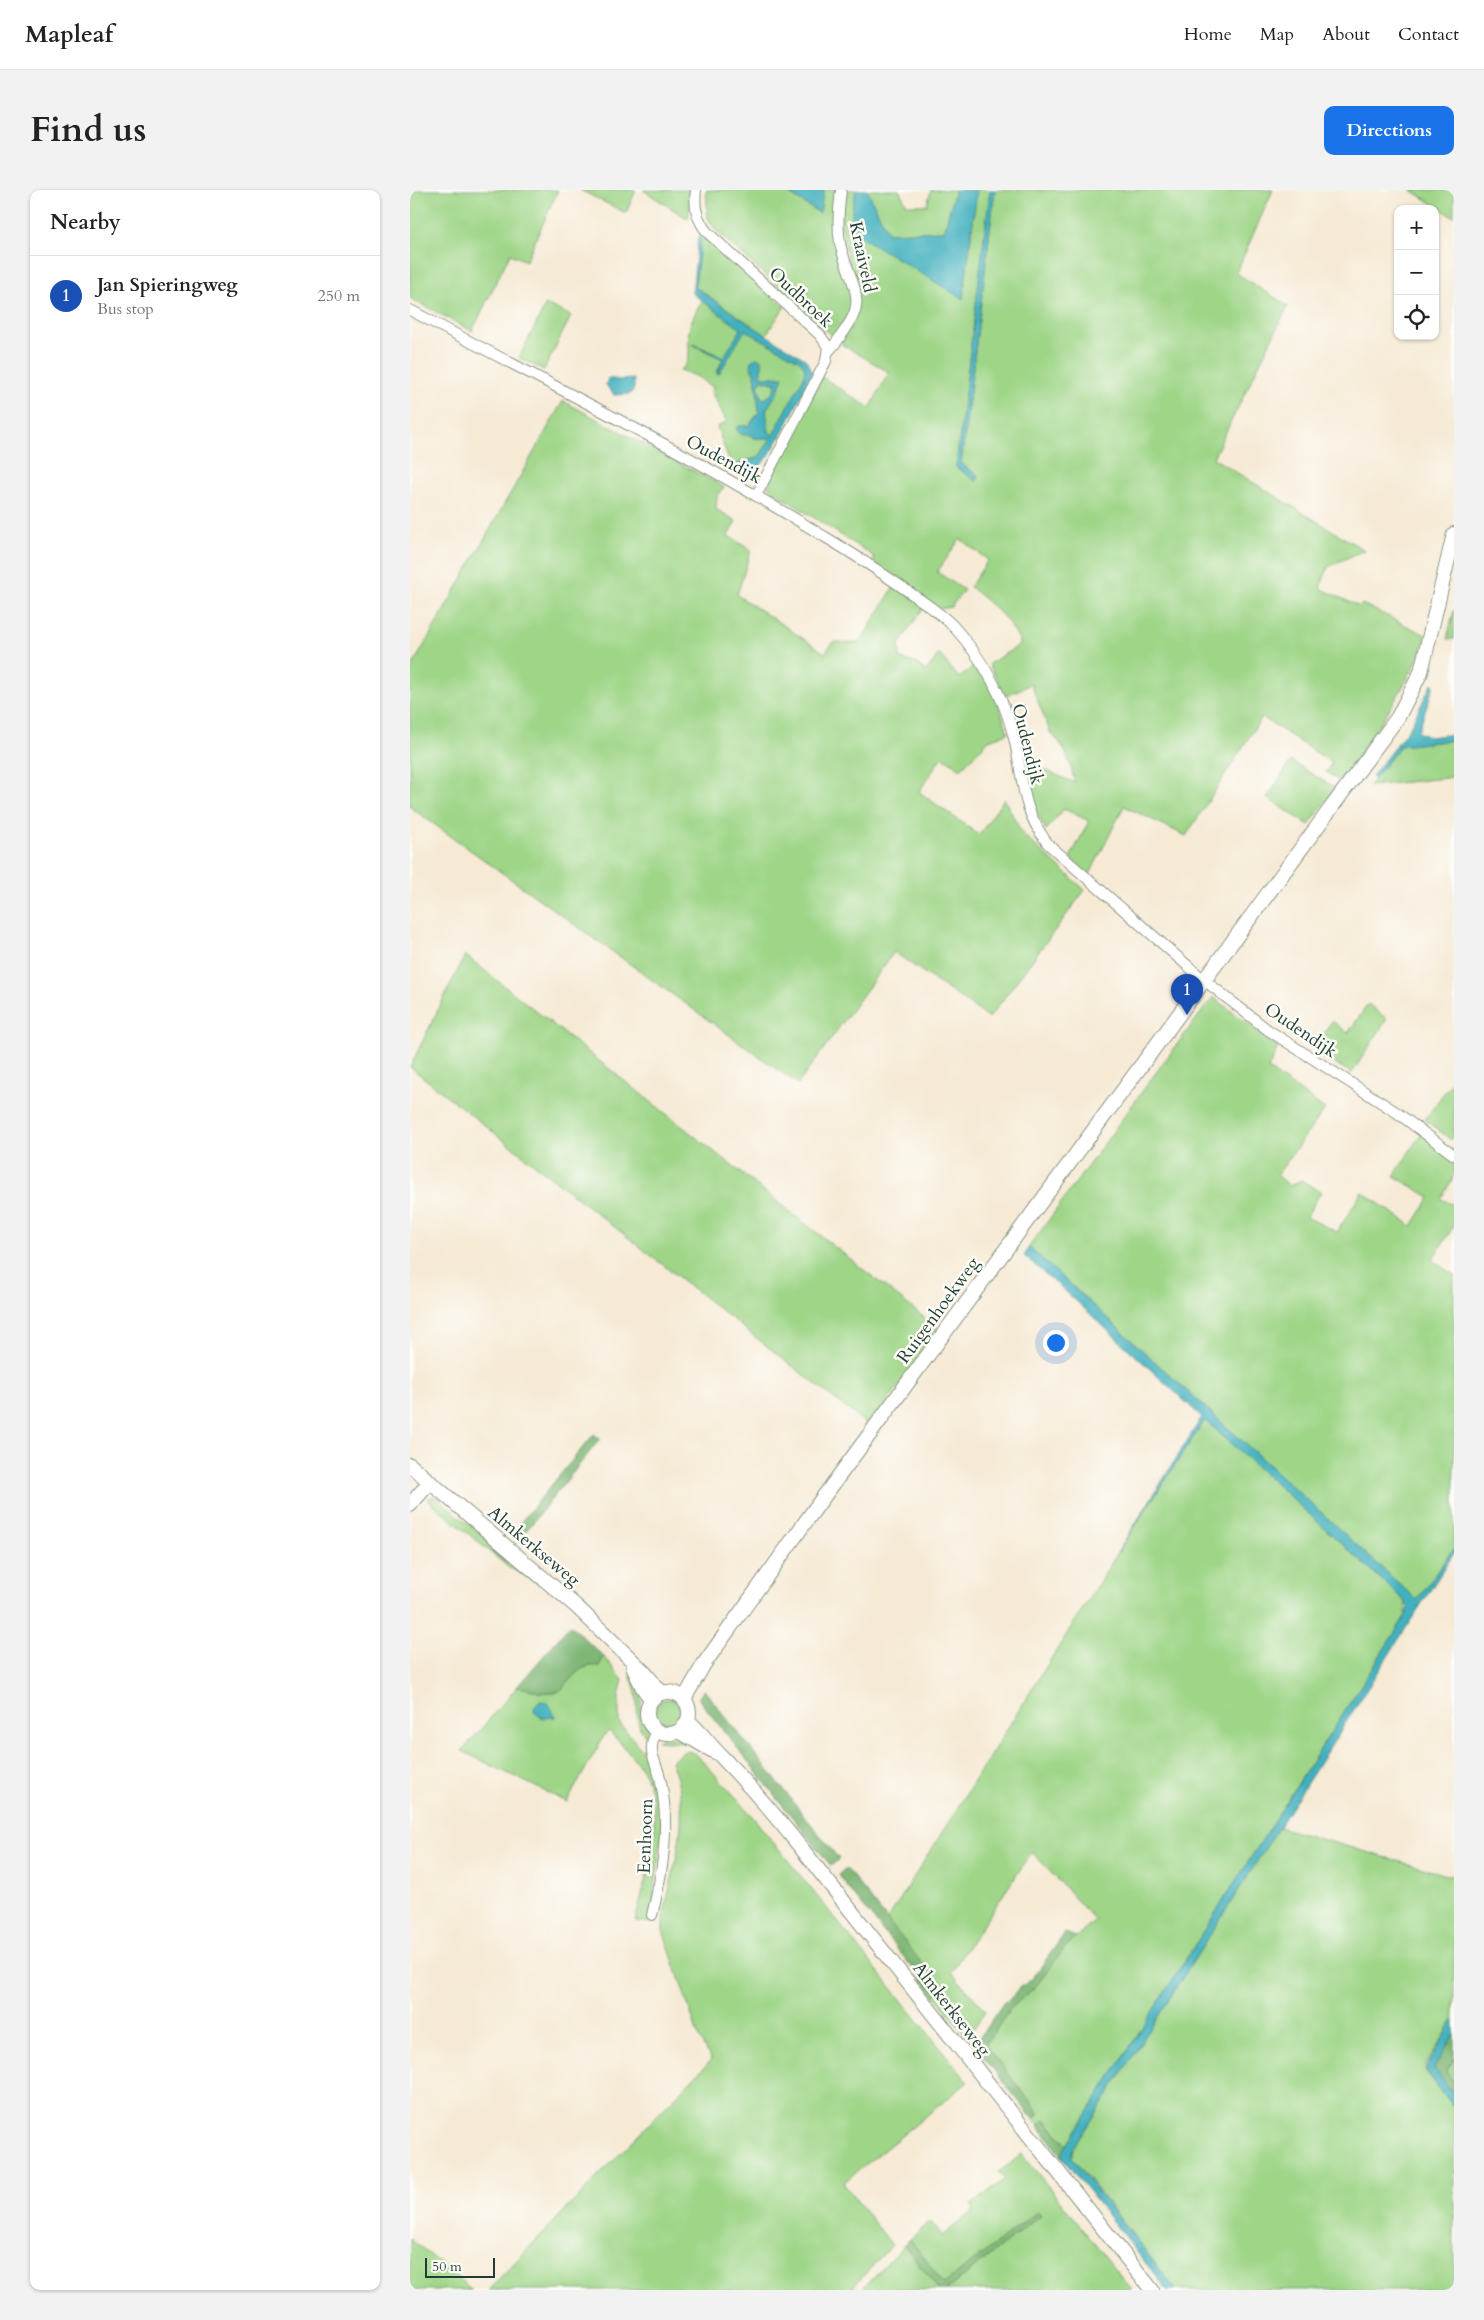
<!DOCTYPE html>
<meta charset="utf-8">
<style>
body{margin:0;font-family:Cardo,serif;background:#f2f2f2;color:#222}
.controls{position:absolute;right:15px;top:15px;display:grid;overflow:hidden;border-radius:10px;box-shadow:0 1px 4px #0004}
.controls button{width:45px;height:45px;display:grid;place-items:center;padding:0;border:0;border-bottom:1px solid #e0e0e0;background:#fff;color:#222;font:25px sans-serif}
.scale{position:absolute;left:15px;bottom:12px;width:70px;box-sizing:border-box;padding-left:5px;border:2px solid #1f3d34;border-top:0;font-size:14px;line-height:18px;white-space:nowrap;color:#1f3d34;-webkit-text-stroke:4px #fdfcf7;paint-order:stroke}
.you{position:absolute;left:645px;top:1152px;width:18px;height:18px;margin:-12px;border:4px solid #fff;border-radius:50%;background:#1a73e8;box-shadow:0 0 0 8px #1a73e833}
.badge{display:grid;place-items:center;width:32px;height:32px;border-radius:50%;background:#1a73e8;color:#fff;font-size:16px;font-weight:700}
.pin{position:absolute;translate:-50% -41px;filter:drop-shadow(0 1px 2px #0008)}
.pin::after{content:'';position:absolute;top:26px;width:18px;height:15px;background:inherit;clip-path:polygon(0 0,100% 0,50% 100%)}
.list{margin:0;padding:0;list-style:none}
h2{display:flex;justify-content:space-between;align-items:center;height:65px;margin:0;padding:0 20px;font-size:21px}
h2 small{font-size:16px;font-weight:400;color:#767676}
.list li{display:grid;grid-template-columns:32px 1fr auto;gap:15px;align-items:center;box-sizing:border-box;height:80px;padding:0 20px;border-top:1px solid #e0e0e0}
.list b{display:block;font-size:19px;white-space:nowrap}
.list p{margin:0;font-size:16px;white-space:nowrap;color:#767676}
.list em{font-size:16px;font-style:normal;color:#767676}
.icon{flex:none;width:28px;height:28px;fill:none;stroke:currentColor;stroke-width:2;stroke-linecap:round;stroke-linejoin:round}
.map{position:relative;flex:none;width:1044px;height:2100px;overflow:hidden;border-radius:10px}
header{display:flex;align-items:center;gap:30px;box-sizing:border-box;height:70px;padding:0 25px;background:#fff;border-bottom:1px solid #e0e0e0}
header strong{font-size:24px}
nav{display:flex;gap:28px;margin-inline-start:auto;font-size:18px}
.intro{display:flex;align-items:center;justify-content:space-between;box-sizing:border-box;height:120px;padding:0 30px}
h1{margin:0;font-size:35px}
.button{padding:12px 22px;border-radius:10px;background:#1a73e8;color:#fff;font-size:18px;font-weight:700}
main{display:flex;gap:30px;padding:0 30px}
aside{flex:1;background:#fff;border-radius:10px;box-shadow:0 1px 4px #0004}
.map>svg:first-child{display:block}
.green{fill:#9ed587;stroke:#5e895e}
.forest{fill:#7eb674;stroke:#4e7a54}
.water{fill:#43b1bf;stroke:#31777a;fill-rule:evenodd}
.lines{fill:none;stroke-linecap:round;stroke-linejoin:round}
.street-casing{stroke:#8a9484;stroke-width:12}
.secondary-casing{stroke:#8a9484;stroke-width:16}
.street{stroke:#fff;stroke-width:10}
.secondary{stroke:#fff;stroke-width:14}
.labels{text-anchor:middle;stroke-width:5;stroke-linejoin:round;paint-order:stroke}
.street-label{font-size:18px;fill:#1f3d34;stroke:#fdfcf7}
</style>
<header>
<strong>Mapleaf</strong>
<nav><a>Home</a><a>Map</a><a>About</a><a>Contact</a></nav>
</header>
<div class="intro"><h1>Find us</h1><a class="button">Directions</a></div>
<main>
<aside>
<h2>Nearby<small></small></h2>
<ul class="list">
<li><span class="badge" style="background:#1a4fb4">1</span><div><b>Jan Spieringweg</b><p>Bus stop</p></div><em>250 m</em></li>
</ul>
</aside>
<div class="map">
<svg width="1044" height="2100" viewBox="0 0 1044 2100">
<rect width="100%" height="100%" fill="#fdfcf7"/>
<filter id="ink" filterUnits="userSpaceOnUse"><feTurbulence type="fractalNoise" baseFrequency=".02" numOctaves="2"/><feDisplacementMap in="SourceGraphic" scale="10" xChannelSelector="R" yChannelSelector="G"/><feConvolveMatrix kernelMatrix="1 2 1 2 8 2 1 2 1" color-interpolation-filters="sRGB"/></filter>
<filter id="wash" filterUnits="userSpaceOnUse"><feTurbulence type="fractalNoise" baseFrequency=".0096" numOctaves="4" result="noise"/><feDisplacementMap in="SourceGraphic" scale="20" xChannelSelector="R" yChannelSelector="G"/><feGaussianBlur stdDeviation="1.12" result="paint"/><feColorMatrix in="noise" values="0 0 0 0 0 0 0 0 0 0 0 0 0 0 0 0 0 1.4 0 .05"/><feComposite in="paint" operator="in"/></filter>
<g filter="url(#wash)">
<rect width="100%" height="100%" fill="#f6ead5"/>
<path class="green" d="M0 0H148L116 71 100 64 62 141 0 108Z
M170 0H226L216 23Z
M233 0H282L278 29Z
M296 0H373L409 23 414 0H425V43L443 111 442 117 425 148 306 41 298 28Z
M433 0H446L442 20 553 109 567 0H580L546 277 568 290V285L551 274 585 0H863L826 83 878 116 803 268 954 360 918 377 910 398 950 417 952 414 1018 446C996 499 963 545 930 591L916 582 922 573 852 527 776 646 714 616 679 686 660 668 679 631 654 619 636 640 624 617 616 582 635 580 665 593C660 575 657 556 641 544L621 494 595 506 579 474 611 454C598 426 583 416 560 397L578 370 550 349 527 382 554 400 541 417 529 419 464 373V367L456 361 364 302 358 296 361 287 412 187 460 218 479 182 431 154 448 120 431 35Z
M457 0H489L497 15H517L521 0H545L534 41 477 43Z
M1001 0H1044V27Z
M291 41 375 116 356 145 284 96Z
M292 111 331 139 314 167 283 155 313 169 306 183 335 140 390 171 395 178 394 187 363 245 359 242 356 221 370 197 369 186 352 187 351 180 341 179 345 184 349 222 339 236H329L333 245H340L344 248H361L349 267 329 273 327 277 322 279 307 237 317 232 301 201 303 197 286 186 270 180C284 171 277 154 279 140 281 130 287 120 292 111Z
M136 114 161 126 134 180 109 168Z
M353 190 366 194 363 203 355 209 351 208 348 195Z
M153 211 314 297 307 306 306 319 326 331 318 346 341 360 327 405 415 463 423 452 450 453 485 395 514 417 489 454 490 469 505 473 516 481 529 464 549 488 568 473 586 506 598 543 579 550 551 579 532 566 509 602 569 645 594 609 613 645 675 700 579 828 484 762 388 894 0 617V480Z
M1044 420V449H1037Z
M1044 550V587L959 596 990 556Z
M881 571 925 598 899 635 857 608Z
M55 765 530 1140 459 1236 0 877Z
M803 807 868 857 858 879 915 919 867 985 880 996 891 990 911 1002 896 1027 927 1042 952 1002 1002 1036 1020 1007 984 986 1012 942 1044 966V986L1031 1009 1044 1015V1036L1022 1070 1044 1085V1358L1007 1410 619 1057 753 873Z
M958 814 977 829 942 883 903 861 922 831 938 843Z
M1044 889V946L1041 950 1015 929Z
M795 1230 995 1411 996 1425 657 1955 636 1930 628 1935 623 1929 628 1925 626 1919 575 1855 601 1818 627 1795 657 1755 685 1730 622 1662 541 1782 576 1821 557 1847 525 1806 531 1797 477 1730 758 1283Z
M20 1307H26L130 1394 98 1377 17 1309Z
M194 1467 213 1490 209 1505V1532L234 1563 248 1593 252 1642 240 1733 225 1731C236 1686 257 1628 234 1583 225 1567 211 1554 199 1541L195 1544 157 1612 52 1561 107 1497 121 1499 129 1503 150 1501C162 1488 170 1473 189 1476Z
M220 1484 231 1499V1526L241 1543 238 1548C223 1535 229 1520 226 1503 225 1496 221 1490 220 1484Z
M245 1522a13 13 0 1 1 26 0a13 13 0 1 1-26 0Z
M252 1547 271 1549 273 1553 247 1551Z
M276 1560 287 1565 333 1615 558 1892 433 1993 482 2055 440 2100H78L301 1870 288 1845 253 1740V1728C263 1678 284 1621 261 1572Z
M869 1637 1044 1687V1830L1016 1874V1882L1044 1917V2100H766L662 1967V1961Z
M1044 1869V1892L1036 1882Z
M612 1964 722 2100H536L631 2025 533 2095 500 2049 520 2031 532 2046 564 2020 561 2015 595 1989 589 1982Z
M0 2048 62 2100H0Z
M494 2055 529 2100H451Z"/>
<path class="forest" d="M184 1244 190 1249 108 1351 100 1345Z
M160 1435 194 1467 189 1476C170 1473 162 1488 150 1501 133 1505 123 1499 107 1497Z
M294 1500 429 1669 421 1676 290 1511 289 1507Z
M436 1678 531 1797 525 1806 428 1685Z
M655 1743 666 1747 654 1759 627 1795 601 1818 575 1855 626 1919 628 1924 623 1929 564 1855 594 1812 598 1811 610 1798 623 1788Z
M1044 1844V1869L1036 1882 1044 1892V1905L1024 1878Z
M635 1930 657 1955 652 1963 653 1969 628 1935Z
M628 2021 631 2025 536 2100H529L494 2055 500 2049 534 2094Z"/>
<path class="water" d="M373 0H414L410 23Z
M446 0H457L478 43 534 41 545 0H567L553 109 442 41V20Z
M580 0H585L551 274 568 286 569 288 566 291 546 277Z
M288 47 291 48 285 97 345 138 395 169 400 176 402 183C393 201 363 269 348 277 343 280 334 280 329 279L327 275 349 267 361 248H344L340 245 330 244 326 238 329 236H339L349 222 345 184 341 176 342 170 347 168 352 170V177L350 182 352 187H373L366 205 356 219 359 242 363 245 394 187 395 178 390 171 335 140 309 184H307L313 169 283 154 314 167 331 139 282 103ZM351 190 366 193 363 203 355 209 351 208 348 195Z
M198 188 209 190 224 189V199L220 204 204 205 196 195Z
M1022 493 1024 495 1008 542 1019 547 1044 544V550L990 556 964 589 962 586 1000 537Z
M619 1057 1007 1410 1044 1358V1363L662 1961V1967L677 1988 766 2100H757L653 1969 652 1963 996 1425 998 1418 995 1411 795 1230 707 1363 792 1227 653 1099 614 1066Z
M130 1511C139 1511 142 1519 145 1527L132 1528 125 1523 124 1518Z
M1044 1830V1844L1024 1878 1044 1905V1917L1015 1879Z"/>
</g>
<g filter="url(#ink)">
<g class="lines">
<defs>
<path id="street" d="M286 0C284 16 286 28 297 42L410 145 418 157 416 171 347 304
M0 120C139 194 281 264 415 347 444 364 472 383 499 402 514 413 531 423 544 437 572 468 594 507 604 548 614 590 610 617 638 654L794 790 858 840 986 922 1044 965
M418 162C427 152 445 129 446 116 449 98 433 72 430 53 427 35 429 18 431 0
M242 1725C253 1681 260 1637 251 1592 247 1570 235 1563 247 1541"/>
<path id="secondary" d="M0 1275 167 1417 234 1482 251 1502
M0 1315 20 1292
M223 1477 233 1498 241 1509
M237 1523a21 21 0 1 1 42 0a21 21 0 1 1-42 0Z
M274 1509 294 1474 409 1313 988 527 1011 482 1044 344
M278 1531C290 1541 299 1554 310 1565 339 1595 366 1626 392 1659L742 2100
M269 1541 305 1562"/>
</defs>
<use href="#street" class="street-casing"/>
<use href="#secondary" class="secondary-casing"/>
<use href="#street" class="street"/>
<use href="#secondary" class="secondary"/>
</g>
</g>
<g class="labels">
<g class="street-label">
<text transform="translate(453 67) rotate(78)" y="6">Kraaiveld</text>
<text transform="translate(391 107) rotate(43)" y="6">Oudbroek</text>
<text transform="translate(314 269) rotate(28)" y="6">Oudendijk</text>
<text transform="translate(618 554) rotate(76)" y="6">Oudendijk</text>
<text transform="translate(891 840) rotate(34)" y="6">Oudendijk</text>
<text transform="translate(528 1120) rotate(-54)" y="6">Ruigenhoekweg</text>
<text transform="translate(124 1356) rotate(40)" y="6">Almkerkseweg</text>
<text transform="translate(235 1646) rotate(-88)" y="6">Eenhoorn</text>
<text transform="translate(542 1819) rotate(52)" y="6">Almkerkseweg</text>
</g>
</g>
</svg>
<div class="controls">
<button>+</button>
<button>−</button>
<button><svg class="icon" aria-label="locate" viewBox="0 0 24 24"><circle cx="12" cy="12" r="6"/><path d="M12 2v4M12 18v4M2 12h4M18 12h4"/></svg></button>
</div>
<div class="scale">50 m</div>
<div class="you"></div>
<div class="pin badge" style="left:777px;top:825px;background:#1a4fb4">1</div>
</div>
</main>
